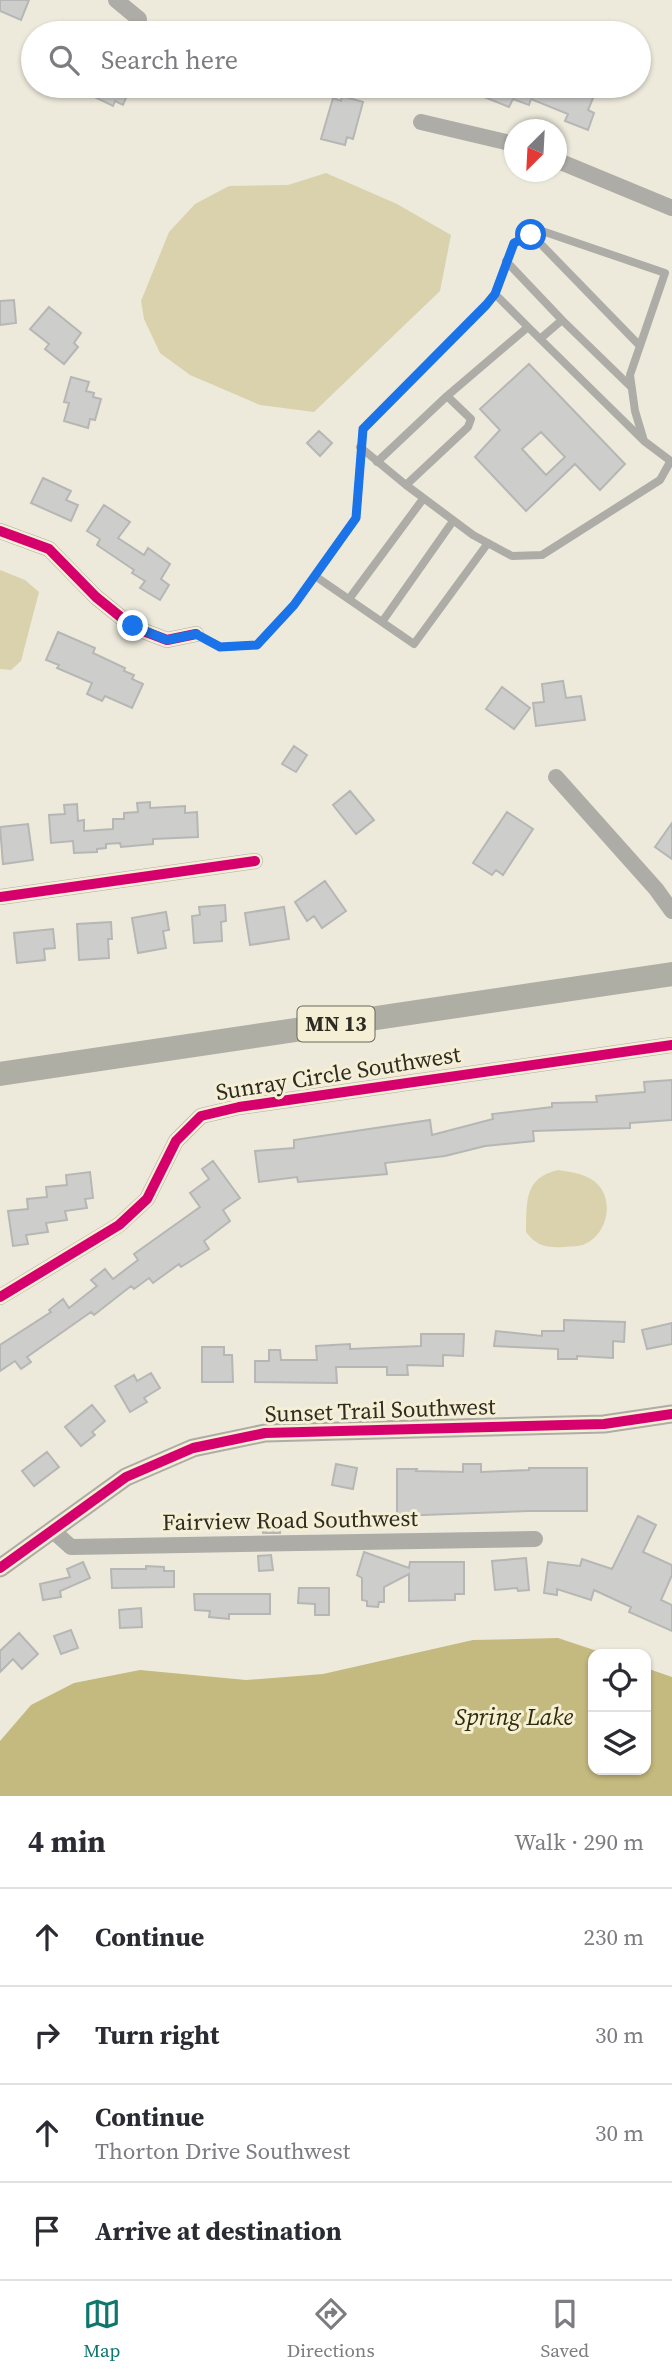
<!DOCTYPE html>
<meta charset="utf-8">
<style>
body{margin:0;font-family:"Source Serif 4",serif;background:#f2f2f3;color:#2b2b33}
.controls{position:absolute;right:21px;bottom:21px;display:grid;overflow:hidden;border-radius:14px;box-shadow:0 2px 5px #0004}
.controls button{width:63px;height:63px;display:grid;place-items:center;padding:0;border:0;border-bottom:2px solid #e1e1e2;background:#fff;color:#2b2b33;font:35px sans-serif}
.compass{position:absolute;left:504px;top:119px;width:63px;height:63px;border-radius:50%;background:#fff;box-shadow:0 2px 5px #0004;rotate:204deg}
.stop{position:absolute;width:21px;height:21px;margin:-16px;border:5px solid #1a73e8;border-radius:50%;background:#fff}
.stop.end{background:#1a73e8;border-color:#fff;box-shadow:0 2px 7px #0008}
.list{margin:0;padding:0;list-style:none}
h2{display:flex;justify-content:space-between;align-items:center;height:91px;margin:0;padding:0 28px;font-size:30px}
h2 small{font-size:23px;font-weight:400;color:#7c7c81}
.list li{display:grid;grid-template-columns:46px 1fr auto;gap:21px;align-items:center;box-sizing:border-box;height:98px;padding:0 28px;border-top:2px solid #e1e1e2}
.list b{display:block;font-size:26px;white-space:nowrap}
.list p{margin:0;font-size:23px;white-space:nowrap;color:#7c7c81}
.list em{font-size:23px;font-style:normal;color:#7c7c81}
.icon{flex:none;width:38px;height:38px;fill:none;stroke:currentColor;stroke-width:2;stroke-linecap:round;stroke-linejoin:round}
.map{position:relative;flex:none;width:672px;height:1796px;overflow:hidden}
.search{position:absolute;background:#fff;box-shadow:0 2px 5px #0004;left:21px;right:21px;top:21px;height:77px;display:flex;align-items:center;gap:18px;box-sizing:border-box;padding:0 24px;border-radius:38px;color:#7c7c81;font-size:26px}
.sheet{height:483px;background:#fff}
nav{display:flex;justify-content:space-around;align-items:center;box-sizing:border-box;height:98px;border-top:2px solid #e1e1e2;background:#fff;font-size:19px;color:#7c7c81}
nav a{display:grid;justify-items:center;gap:4px}
nav .on{color:#0f766e}
.map>svg:first-child{display:block}
.green{fill:#d9d2ad}
.water{fill:#c4b97e}
.building{fill:#cdcecc;stroke:#b6b7b5;stroke-width:2;fill-rule:evenodd}
.lines{fill:none;stroke-linecap:round;stroke-linejoin:round}
.service{stroke:#adaca6;stroke-width:8}
.minor{stroke:#adaca6;stroke-width:16}
.tertiary{stroke:#adaca6;stroke-width:19}
.primary{stroke:#afaea5;stroke-width:24}
.cycleway-casing{stroke:#f4efd5;stroke-width:15}
.cycleway{stroke:#d6006c;stroke-width:10}
.route{stroke:#1a73e8;stroke-width:9}
.labels{text-anchor:middle;stroke-width:6;stroke-linejoin:round;paint-order:stroke}
.shield{fill:#f4efd5;stroke:#696658;stroke-width:2}
.shield-label{font-size:21px;font-weight:bold;fill:#2e2c22}
.street-label{font-size:23px;fill:#2e2c22;stroke:#f4efd5}
.water-label{font-size:24px;font-style:italic;fill:#302a06;stroke:#f4efd5}
</style>
<div class="map">
<svg width="672" height="1796" viewBox="0 0 672 1796">
<rect width="100%" height="100%" fill="#edeadc"/>
<path class="green" d="M326 173 397 204 451 235 440 291 314 412 260 405 190 375 160 353 144 319 141 301 169 232 195 204 229 186 288 185Z
M0 570 25 580 39 592 21 661 11 670 0 669Z
M558 1170C570 1172 583 1173 594 1181 615 1197 609 1233 585 1244 579 1247 570 1246 564 1247 547 1248 536 1246 526 1232 527 1203 523 1178 558 1170Z"/>
<path class="water" d="M558 1638 606 1654H593V1770H646V1668L672 1677V1796H0V1741L31 1705 74 1683 140 1670 246 1680 323 1674 473 1640Z"/>
<path class="building" d="M0 0H29L21 20 0 11Z
M72 86H131L123 105 115 101 113 106Z
M489 86H598L588 110 594 113 588 130 565 121 568 114 531 99 529 105 513 99 509 107 484 97Z
M342 96 363 102 353 139 347 137 345 145 321 139 333 98 341 101Z
M14 300 16 323 0 325V301Z
M49 307 81 333 74 343 78 347 64 364 45 349 49 344 30 329Z
M529 364 625 464 600 490 575 464 526 511 475 457 500 430 480 409ZM541 432 565 457 546 475 522 449Z
M71 377 89 382 86 391 94 393 93 397 101 399 95 420 90 419 88 428 64 421 69 403 64 402Z
M319 431 332 443 320 456 307 443Z
M43 478 71 491 66 500 78 505 71 521 31 503Z
M104 505 130 522 118 538 144 555 148 548 170 564 161 579 169 585 160 600 140 588 145 581 132 573 134 570 97 545 100 539 87 531Z
M58 632 95 648 93 653 125 668 124 671 134 675 132 679 143 684 132 708 105 696 102 701 87 694 92 683 57 668 59 665 46 660Z
M563 681 566 698 581 696 585 720 536 726 533 703 544 702 542 684Z
M502 687 530 708 514 729 486 709Z
M294 746 307 755 296 772 282 764Z
M350 791 374 820 356 834 333 805Z
M150 802V808L185 806V813L197 812 198 837 153 839V844L121 847 120 843 106 844V848L97 849V852L74 853 73 841 51 843 49 815 65 814 64 805 77 804 78 821 84 820V831L113 829V819H124V813L138 812 137 803Z
M507 812 533 829 503 875 496 870 492 875 473 863Z
M672 823V859L655 847Z
M28 824 33 860 3 864 0 827Z
M325 881 346 911 322 928 314 916 307 921 295 902Z
M225 905 226 921 221 922 222 941 194 943 192 916 200 915 199 907Z
M284 907 289 939 250 945 245 913Z
M166 912 169 930 163 931 166 948 138 953 132 918Z
M111 922 112 939H108L109 958 79 960 77 924Z
M53 929 55 948 44 949 45 960 17 963 14 933Z
M672 1080V1120L630 1123V1128L533 1131 534 1141 485 1146 445 1156 385 1163 387 1174 298 1182 297 1177 259 1182 255 1151 294 1148V1140L430 1120 432 1135 493 1119 492 1114 552 1107V1103L597 1102 596 1096 645 1092 644 1082Z
M213 1161 240 1198 223 1210 230 1221 204 1241 209 1249 181 1267 179 1264 153 1283 149 1278 134 1289 131 1286 94 1315 91 1312 27 1357 31 1362 21 1369 15 1361 0 1371V1345L51 1312 49 1310 63 1299 69 1308 97 1286 91 1280 105 1269 113 1279 138 1260 134 1254 200 1207 190 1193 209 1179 202 1169Z
M90 1172 93 1198 85 1199 87 1208 65 1211 67 1220 46 1223 48 1232 26 1235 28 1244 13 1246 8 1211 28 1209 27 1199 47 1197 46 1187 67 1185 66 1175Z
M564 1320 625 1322 624 1342 613 1341V1358L577 1356V1359H558V1349L494 1346 496 1331 542 1336V1331H564Z
M672 1323V1344L647 1349 642 1330Z
M421 1334H464L463 1356 443 1355V1366L407 1365 408 1375H387V1367H336L337 1383 255 1382V1361H269V1350H280L281 1360H317L316 1346 350 1344V1349L421 1346Z
M202 1347H224V1355H232L233 1382H202Z
M151 1373 160 1388 144 1398 147 1402 130 1412 115 1386 134 1375 137 1381Z
M92 1405 105 1421 92 1432 95 1435 81 1446 65 1427Z
M47 1452 59 1467 34 1486 22 1471Z
M336 1464 357 1468 353 1489 332 1485Z
M463 1464H481V1472L529 1470V1468H587V1511H528L397 1516V1469H417L416 1471 463 1472Z
M638 1516 656 1525 643 1552 672 1565V1575L661 1600 672 1605V1631L629 1612 631 1607 594 1590 591 1600 557 1589V1595L544 1593 548 1562 580 1566 582 1559 612 1569Z
M279 1517 280 1533H263L262 1518Z
M364 1552 409 1568 410 1562H464V1594H455V1600L409 1601V1574L384 1587V1602H379L378 1607 367 1606V1601L362 1600V1578L357 1575Z
M271 1555 273 1570 259 1571 258 1556Z
M526 1558 529 1590 518 1591 517 1588 495 1590 492 1561Z
M83 1562 90 1578 60 1591 61 1597 43 1600 40 1584 70 1577 67 1569Z
M146 1566 164 1567V1571H174V1587L112 1588 111 1569H146Z
M299 1588H329V1615H315V1604L298 1603Z
M194 1594H270V1614H229V1619L209 1617 210 1611 195 1610Z
M141 1608 142 1627 120 1628 119 1610Z
M71 1630 78 1648 61 1654 54 1636Z
M19 1633 38 1654 22 1669 13 1659 0 1672V1651Z"/>
<g class="lines">
<path class="service" d="M532 235 640 346
M506 261 562 320
M495 294 528 327
M540 339 562 320 630 386
M360 447 406 485 473 535 512 556 542 555 660 480 670 462
M377 462 447 396
M406 485 468 427 471 419 447 396 528 327 644 441 672 462
M315 576 414 644 488 543
M349 599 423 499
M382 622 453 521
M196 634 221 647 257 645 294 605 356 518 363 429 487 305 495 294 514 243 542 231 665 273 630 375 635 411 644 441"/>
<path class="minor" d="M116 0 139 19
M421 122 514 144
M556 160 672 208
M0 531 49 549 96 597 133 627 167 640 196 634
M556 777 656 889 672 911
M0 897 255 861
M0 1297 119 1225 147 1199 176 1141 201 1116 239 1107 672 1045
M52 1530 71 1547 535 1539"/>
<path class="tertiary" d="M0 1568 126 1477 193 1448 265 1433 604 1424 672 1414"/>
<path class="primary" d="M0 1074 672 974"/>
<defs>
<path id="cycleway" d="M0 531 49 549 96 597 133 627 167 640 196 634
M0 897 255 861
M0 1297 119 1225 147 1199 176 1141 201 1116 239 1107 672 1045
M0 1568 126 1477 193 1448 265 1433 604 1424 672 1414"/>
</defs>
<use href="#cycleway" class="cycleway-casing"/>
<use href="#cycleway" class="cycleway"/>
</g>
<g class="lines">
<path class="route" d="M133 626 167 640 196 634 220 647 257 645 294 605 356 518 363 429 486 305 495 294 514 243 531 235"/>
</g>
<g class="labels">
<rect class="shield" x="297.5" y="1006.5" width="77" height="35" rx="5"/>
<g class="shield-label">
<text x="336" y="1031">MN 13</text>
</g>
<g class="street-label">
<text transform="translate(338 1073) rotate(-9)" y="8">Sunray Circle Southwest</text>
<text transform="translate(380 1410) rotate(-2)" y="8">Sunset Trail Southwest</text>
<text transform="translate(290 1520) rotate(-1)" y="8">Fairview Road Southwest</text>
</g>
<g class="water-label">
<text x="514" y="1725">Spring Lake</text>
</g>
</g>
</svg>
<div class="controls">
<button><svg class="icon" aria-label="locate" viewBox="0 0 24 24"><circle cx="12" cy="12" r="6"/><path d="M12 2v4M12 18v4M2 12h4M18 12h4"/></svg></button>
<button><svg class="icon" aria-label="layers" viewBox="0 0 24 24"><path d="M12 4l9 5-9 5-9-5zM3 14l9 5 9-5"/></svg></button>
</div>
<svg class="compass" viewBox="-18 -18 36 36"><path d="M0-13l5 13h-10z" fill="#e53935"/><path d="M0 13l5-13h-10z" fill="#7c7c81"/></svg>
<div class="stop" style="left:531px;top:235px"></div>
<div class="stop end" style="left:133px;top:626px"></div>
<div class="search"><svg class="icon" aria-label="search" viewBox="0 0 24 24"><circle cx="10" cy="10" r="6"/><path d="M15 15l6 6"/></svg>Search here</div>
</div>
<section class="sheet">
<h2>4 min<small>Walk · 290 m</small></h2>
<ul class="list">
<li><svg class="icon" aria-label="ahead" viewBox="0 0 24 24"><path d="M12 20V5M6 11l6-6 6 6"/></svg><div><b>Continue</b></div><em>230 m</em></li>
<li><svg class="icon" aria-label="right" viewBox="0 0 24 24"><path d="M7 20v-9h11M14 6l5 5-5 5"/></svg><div><b>Turn right</b></div><em>30 m</em></li>
<li><svg class="icon" aria-label="ahead" viewBox="0 0 24 24"><path d="M12 20V5M6 11l6-6 6 6"/></svg><div><b>Continue</b><p>Thorton Drive Southwest</p></div><em>30 m</em></li>
<li><svg class="icon" aria-label="arrive" viewBox="0 0 24 24"><path d="M6 21V4h12l-3 4 3 4H6"/></svg><div><b>Arrive at destination</b></div></li>
</ul>
</section>
<nav>
<a class="on"><svg class="icon" aria-label="map" viewBox="0 0 24 24"><path d="M3 6l6-2 6 2 6-2v14l-6 2-6-2-6 2zM9 4v14M15 6v14"/></svg>Map</a>
<a><svg class="icon" aria-label="directions" viewBox="0 0 24 24"><path d="M12 3l9 9-9 9-9-9zM9 14v-3h6M13 9l2 2-2 2"/></svg>Directions</a>
<a><svg class="icon" aria-label="saved" viewBox="0 0 24 24"><path d="M7 4h10v16l-5-4-5 4z"/></svg>Saved</a>
</nav>
